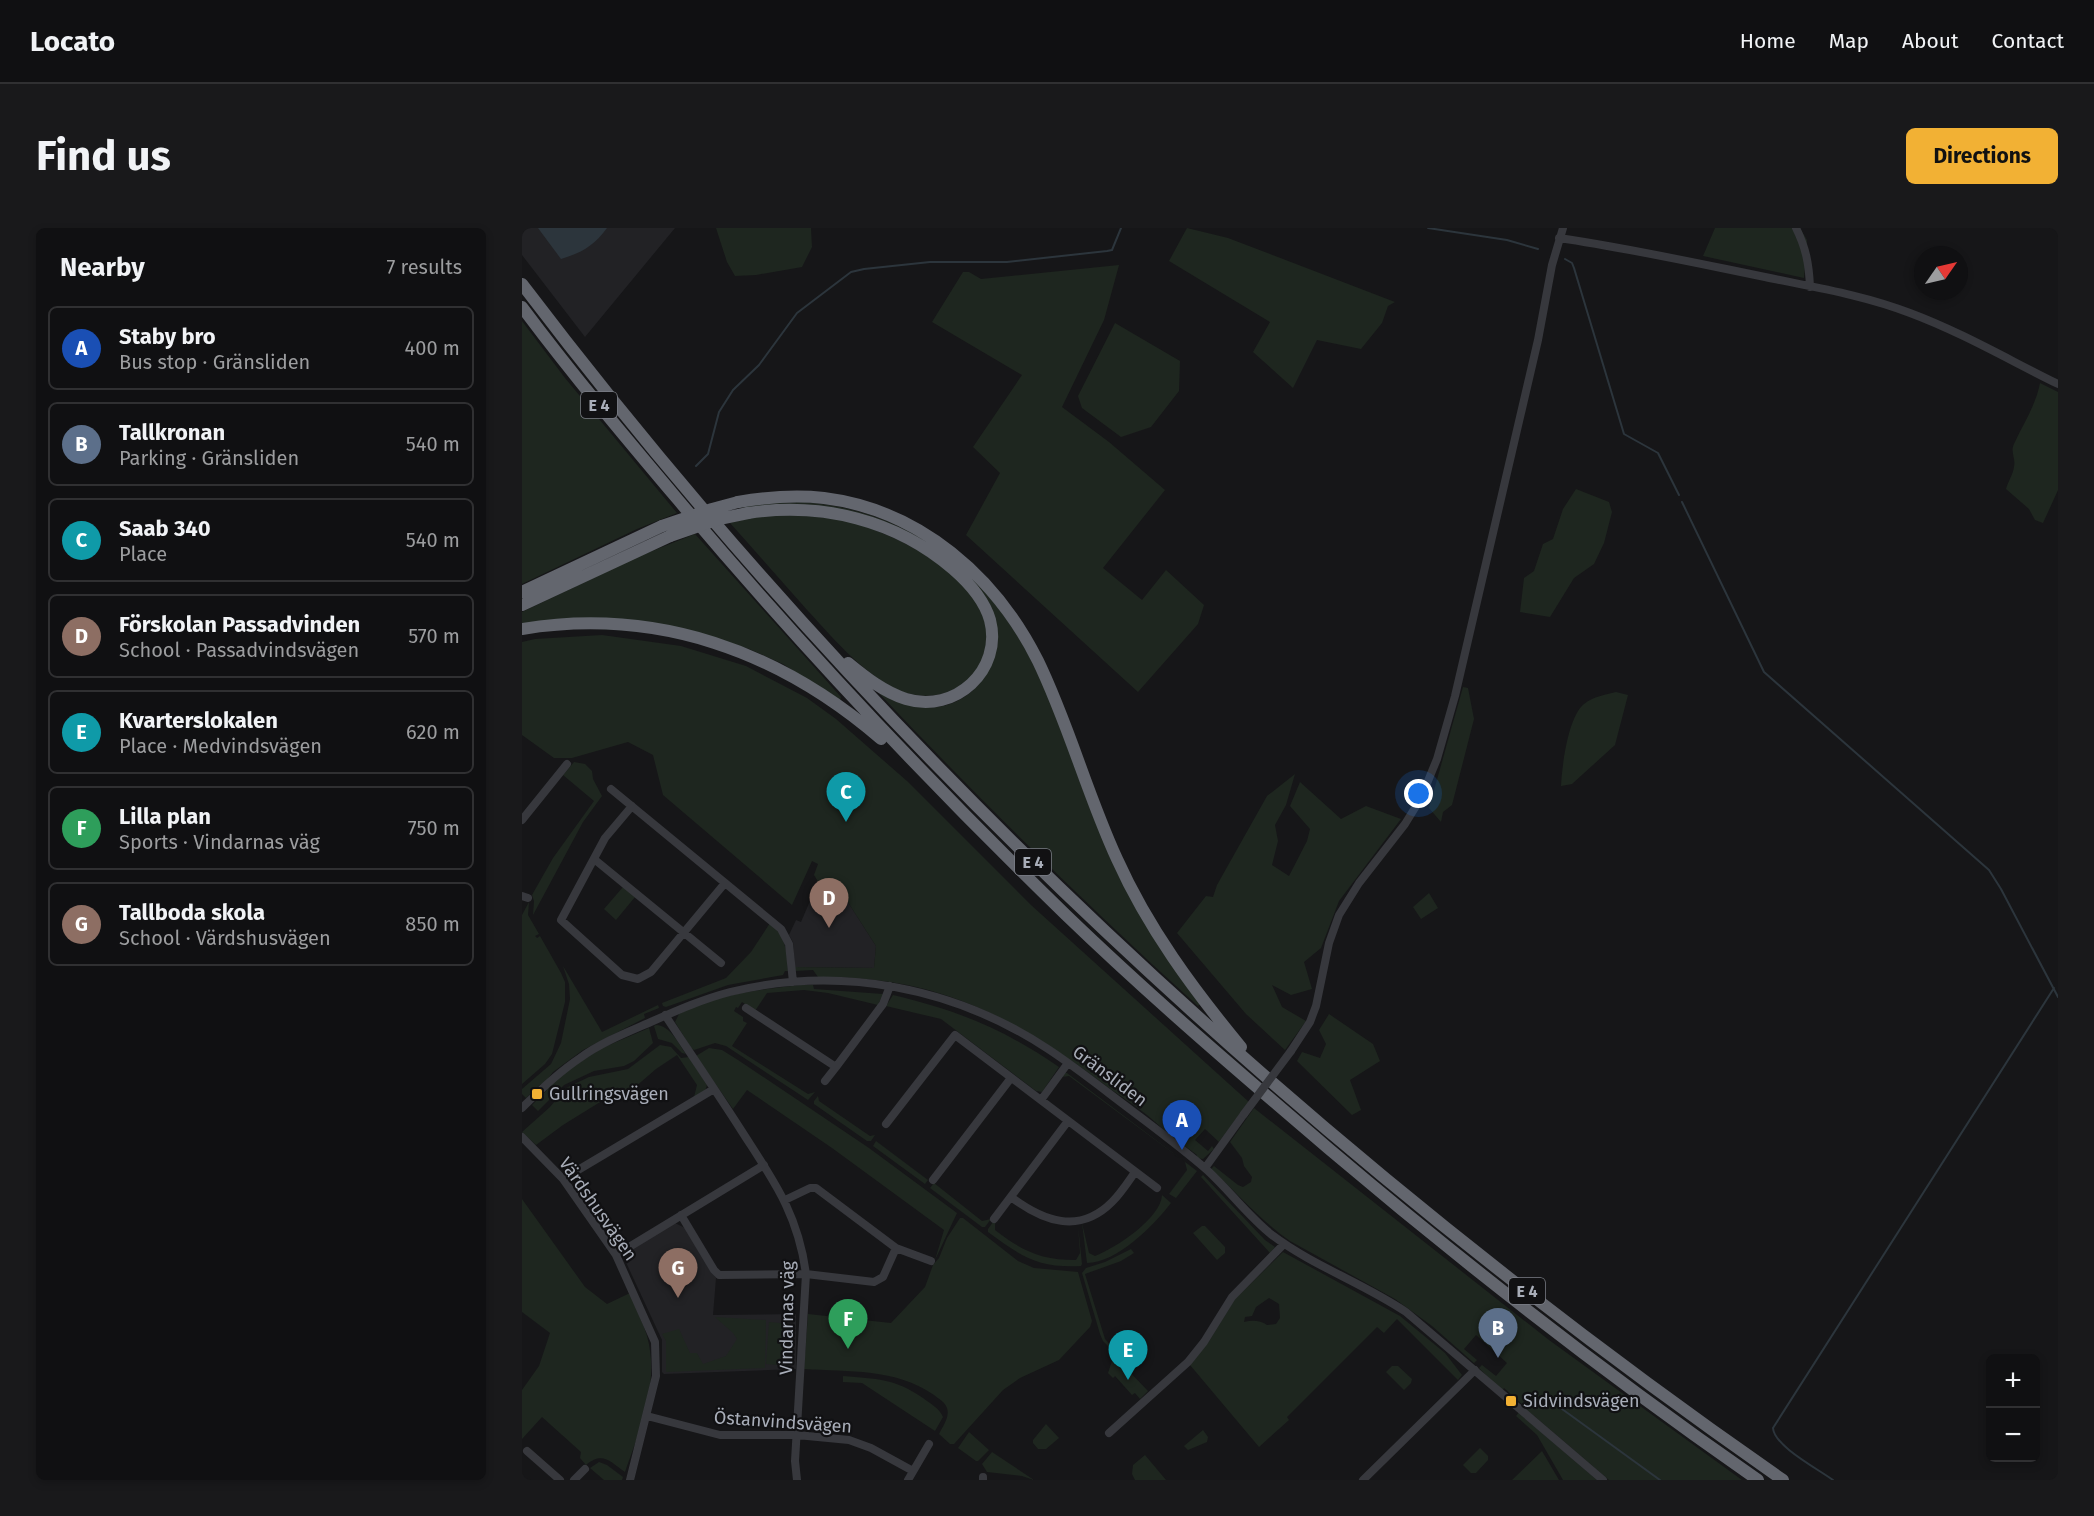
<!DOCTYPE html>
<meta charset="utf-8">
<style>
body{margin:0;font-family:"Fira Sans",sans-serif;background:#19191b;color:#f1f3f6}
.controls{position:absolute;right:18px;bottom:18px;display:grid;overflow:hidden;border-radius:9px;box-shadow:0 3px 9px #0003}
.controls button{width:54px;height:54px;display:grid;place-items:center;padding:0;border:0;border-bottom:2px solid #303032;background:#101012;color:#f1f3f6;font:30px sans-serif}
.compass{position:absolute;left:1392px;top:18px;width:54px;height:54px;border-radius:50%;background:#101012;box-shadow:0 3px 9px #0003;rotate:56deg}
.you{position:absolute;left:897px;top:566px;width:21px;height:21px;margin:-15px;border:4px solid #fff;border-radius:50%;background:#1a73e8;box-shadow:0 0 0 9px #1a73e833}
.badge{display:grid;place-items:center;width:39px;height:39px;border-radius:50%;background:#f2b134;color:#fff;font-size:20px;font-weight:700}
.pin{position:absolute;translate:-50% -50px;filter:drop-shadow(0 2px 3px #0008)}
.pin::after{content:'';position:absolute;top:32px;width:21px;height:18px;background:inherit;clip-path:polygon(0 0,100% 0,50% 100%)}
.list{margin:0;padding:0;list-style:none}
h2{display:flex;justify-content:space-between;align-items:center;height:78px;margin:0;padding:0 24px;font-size:26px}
h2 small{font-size:20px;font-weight:400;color:#9c9d9f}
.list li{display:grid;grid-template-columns:39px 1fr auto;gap:18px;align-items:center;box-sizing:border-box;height:84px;margin:0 12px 12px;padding:0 12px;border:2px solid #303032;border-radius:9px}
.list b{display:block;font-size:22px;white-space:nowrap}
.list p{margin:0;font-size:20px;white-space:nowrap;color:#9c9d9f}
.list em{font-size:20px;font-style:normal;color:#9c9d9f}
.map{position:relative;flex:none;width:1536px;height:1252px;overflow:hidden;border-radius:9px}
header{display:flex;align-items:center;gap:36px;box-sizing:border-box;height:84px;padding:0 30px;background:#101012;border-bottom:2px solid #303032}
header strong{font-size:28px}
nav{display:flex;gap:33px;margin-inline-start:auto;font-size:21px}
.intro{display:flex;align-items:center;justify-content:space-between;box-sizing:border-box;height:144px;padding:0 36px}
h1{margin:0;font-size:42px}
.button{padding:15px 27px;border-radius:9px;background:#f2b134;color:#111;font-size:21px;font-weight:700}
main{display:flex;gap:36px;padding:0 36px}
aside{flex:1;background:#101012;border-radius:9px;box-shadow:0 3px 9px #0003}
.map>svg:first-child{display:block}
.built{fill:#222225}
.green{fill:#1e261f;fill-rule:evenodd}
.water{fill:#2c353c}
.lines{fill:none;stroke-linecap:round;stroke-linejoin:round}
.stream{stroke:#2c353c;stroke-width:2}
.minor{stroke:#37383d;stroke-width:8}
.highway{stroke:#63666e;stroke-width:12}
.minor-bridge{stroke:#37383d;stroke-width:8}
.highway-bridge{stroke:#63666e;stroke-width:12}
.poi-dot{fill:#f2b134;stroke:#111113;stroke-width:2}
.labels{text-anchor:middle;stroke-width:4.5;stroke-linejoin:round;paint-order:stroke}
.shield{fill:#111113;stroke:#7b7e86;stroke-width:1.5}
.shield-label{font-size:16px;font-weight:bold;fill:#a8adb8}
.street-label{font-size:18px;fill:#a8adb8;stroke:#111113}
.poi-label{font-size:18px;fill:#a8adb8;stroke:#111113;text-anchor:start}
</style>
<header>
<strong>Locato</strong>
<nav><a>Home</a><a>Map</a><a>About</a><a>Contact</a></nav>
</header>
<div class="intro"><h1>Find us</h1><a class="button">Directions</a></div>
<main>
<aside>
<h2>Nearby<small>7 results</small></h2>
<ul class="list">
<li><span class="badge" style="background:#1a4fb4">A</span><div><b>Staby bro</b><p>Bus stop · Gränsliden</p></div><em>400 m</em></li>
<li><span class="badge" style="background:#5c6f8a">B</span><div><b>Tallkronan</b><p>Parking · Gränsliden</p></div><em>540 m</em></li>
<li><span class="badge" style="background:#0f9aa8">C</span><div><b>Saab 340</b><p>Place</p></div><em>540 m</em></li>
<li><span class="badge" style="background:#8d6e63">D</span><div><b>Förskolan Passadvinden</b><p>School · Passadvindsvägen</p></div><em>570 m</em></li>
<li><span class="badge" style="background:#0f9aa8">E</span><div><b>Kvarterslokalen</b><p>Place · Medvindsvägen</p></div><em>620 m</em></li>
<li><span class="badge" style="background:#2e9e5b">F</span><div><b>Lilla plan</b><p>Sports · Vindarnas väg</p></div><em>750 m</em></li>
<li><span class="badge" style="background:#8d6e63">G</span><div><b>Tallboda skola</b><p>School · Värdshusvägen</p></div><em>850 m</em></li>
</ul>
</aside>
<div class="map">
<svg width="1536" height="1252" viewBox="0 0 1536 1252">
<rect width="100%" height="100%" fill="#161618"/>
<path class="built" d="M0 0H153L63 109 0 27Z
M315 657 354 718 352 740 273 739 271 714 267 707 274 692 279 694 291 666 297 669Z
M153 995 163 1000 194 1050 191 1087 274 1086V1141L142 1146 140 1144V1112L102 1030 105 1024Z"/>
<path class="green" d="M194 0H289L290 19 280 39 234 47 213 48 205 34Z
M665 0 706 10 873 74 866 78 860 95 839 121 795 112 771 160 731 124 748 94 647 33Z
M1193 0H1278L1285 12 1282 50 1181 28Z
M597 37 582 92 540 179 587 214 643 262 581 340 620 372 644 342 682 377 676 396 616 464 444 307 478 245 451 219 500 147 410 94 441 44H447L459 51Z
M0 93 43 150 155 285 115 301 0 356Z
M593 95 658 133 657 163 629 199 599 209 560 180 556 168Z
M1518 155 1536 164V262L1521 295 1513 292 1507 281 1484 261C1486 254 1491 246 1492 239 1494 230 1488 224 1492 216 1501 196 1514 177 1518 155Z
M1054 261 1087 274 1090 284 1082 315 1072 336 1052 350 1028 389 998 384 1002 350 1012 343 1021 316 1031 311 1041 281Z
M282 274C384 282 459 338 507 428 536 482 552 543 576 600 604 665 636 720 678 776L676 778C564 677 457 571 353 461 372 469 394 481 415 479 467 472 490 410 463 368L369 297 223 281 220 278 247 275Z
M267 287C282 288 297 288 312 290 363 300 448 340 463 394 477 450 417 485 370 459 337 441 311 410 286 383 260 354 234 324 208 295L231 289Z
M173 306 319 469 318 473 261 436 227 421 187 408 0 396V384L115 329Z
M80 407 159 418 224 438 285 470 314 491 385 553 509 677 727 874 697 914 683 901 673 912 686 923 690 918 692 921 681 931 673 930 675 927 652 910 650 912C636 892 607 874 587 860 492 789 418 748 296 749L291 742 273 743V739L352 740 354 718 315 657 303 665 292 647 296 636 290 633 270 677 141 567 131 527 106 514 50 530H32L0 507V414L13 411Z
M941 459 946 460 952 491 930 577 921 584 919 594 907 580Z
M1094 464 1106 467 1093 517 1050 556 1039 558C1040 538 1046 489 1062 476 1072 468 1083 467 1094 464Z
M52 534 63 536 70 543 71 551 80 568 61 594 11 687 12 673 10 667 31 630 72 573 41 547Z
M773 546 764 577 753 597 756 613 750 637 767 648 785 613 788 601 768 578 778 554 819 591 844 578 879 591 817 673 799 720 782 734 790 761 769 767 750 757 760 779 784 793 763 822 724 786 655 705 684 668 691 669 695 657 745 568Z
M101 659 113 669 94 692 82 681Z
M907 665 916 680 899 691 891 679Z
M7 674 6 687 17 706 13 708 15 710 18 708 39 745 43 754V774L30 826 23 836 0 856V687Z
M248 695C264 709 265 723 266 743H263L261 747 206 757 144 779 141 778 140 775 204 750 229 724Z
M41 738 80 804 136 777 137 780 122 786 123 790 61 822 31 844 21 857 19 856 4 870 0 866V861L29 836 39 815 48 771 47 756Z
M278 757H291L292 761 361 766 356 777 306 765 282 762 245 765 233 783 220 774 216 780 214 779 212 783 221 789V793L225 795 210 818 286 866 293 864 286 872 204 818 193 815 172 822 169 820 153 794 157 786C193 766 237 762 278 757Z
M371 767C437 783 480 800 537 839L520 864 514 863 419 791 364 778Z
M807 786 851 816 858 833 828 852 839 882 830 887 775 833 780 824 798 830 804 816 797 802Z
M134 797C149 798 156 815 164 826L160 825 150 815 136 811 132 798Z
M127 800 131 815 112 833 102 838 72 843 42 857 16 883 10 877 25 862 24 860 49 840 80 820Z
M138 817 149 819 159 830 167 829 185 857 183 863 172 869 175 857 155 827 134 841 112 860 92 871H83L41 897 14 917 0 904 28 879 44 860 67 849 106 841Z
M187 820 200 822 216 832 347 920 435 985 413 1032 422 1002 310 920 225 862 211 881 174 828Z
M543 845H545L675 943 654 970 647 966 665 942 663 934 547 848 540 849Z
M296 868 297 873 348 908 353 907 349 913H345L292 876V873Z
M732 880 1027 1112 1220 1252H1087L1011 1187 1000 1180 1002 1178 982 1160 980 1163 957 1140 960 1137 974 1148 985 1135 954 1107 942 1121 955 1132 952 1135 910 1098 873 1071 768 1013C738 992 716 966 689 941L692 938 716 957 721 959 729 954 730 949 722 938 720 930 708 914Z
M354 913 406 952 403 956 351 918Z
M681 947 743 1012 753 1019 748 1025 679 949Z
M412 955 460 993 469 991 463 999H460L408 960Z
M640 967 649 975C632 997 595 1035 565 1035L560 995 567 1025 573 1028C594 1020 639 990 640 967Z
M0 971 63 1059 85 1076 108 1065C113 1079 121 1094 125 1108 138 1155 118 1201 103 1244 88 1234 81 1223 64 1237L58 1230 59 1224 20 1189 0 1211V1162L17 1138 28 1105 0 1084Z
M438 990H441L496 1033 512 1040 556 1044 570 1093 568 1099 537 1132 498 1150 481 1162 432 1216H428L417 1206C421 1198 428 1189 425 1180 423 1174 417 1171 412 1167 373 1140 327 1144 282 1141L286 1086 369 1095 403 1059 411 1037 417 1030 425 1010Z
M473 991 475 993 473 996V1002C500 1023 519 1032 554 1032L558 1025 556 998 560 1036 559 1038C516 1040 500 1029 466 1004V1001Z
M680 998H683L703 1019V1025L695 1032 671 1005Z
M609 1021 612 1025 599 1033 563 1046 583 1111 592 1121 590 1122 581 1113 578 1106 560 1045 564 1040 583 1034Z
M761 1024 878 1088 923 1125 940 1147 936 1152 875 1091 862 1105 855 1099 765 1189 767 1192 737 1219 668 1137 687 1113 713 1071ZM747 1070 757 1076 758 1090 754 1096 745 1097C738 1092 730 1092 722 1094L723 1089 730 1088 734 1079Z
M193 1089 244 1092 243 1140 144 1144V1113L140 1106 157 1101 168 1125H175L181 1136 204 1128 215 1111 211 1105Z
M247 1094 268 1096 266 1138 244 1136Z
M596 1124 606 1134 602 1138 626 1163 618 1171 613 1165 610 1167 593 1148 591 1150 586 1145 592 1127Z
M870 1138H876L890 1151 889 1155 882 1162 864 1144Z
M321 1148C355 1151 372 1150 401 1170 409 1176 417 1180 421 1189L413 1203 340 1155 321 1154Z
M998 1183 1005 1192 1075 1252H1041L1015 1207 994 1188Z
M524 1196 537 1210 524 1221H516L511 1215V1212Z
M681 1202 686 1209 685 1214 666 1222 662 1218Z
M447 1204 467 1222 456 1233H454L436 1220Z
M958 1220 966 1228V1232L954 1245H949L941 1237Z
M1020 1223 1037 1252H990Z
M470 1224 512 1252 500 1248 465 1244 460 1236Z
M623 1227 644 1252H613L610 1246 611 1237Z
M77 1234 85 1237 101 1249 100 1252H82L68 1240Z"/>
<path class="water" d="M16 0H85C72 18 59 25 39 31Z"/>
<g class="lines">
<path class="stream" d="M906 0 985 12 1016 21
M1043 31 1050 35 1052 40 1102 206 1136 225 1157 267
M174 238 186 226 197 184 211 162 237 137 275 85 329 44 342 41 408 34H485L585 23 590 22 599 0
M1160 274 1242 444 1467 642 1479 661 1536 769
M1029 1173 1138 1252
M1311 1252C1296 1241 1252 1218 1251 1200L1532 760"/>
<path class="minor" d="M1274 0C1284 20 1287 36 1288 59
M1037 10C1106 20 1174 35 1243 49 1291 59 1342 67 1388 85 1439 104 1487 132 1536 156
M89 561 259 701 267 716 271 754
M110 578 83 610 39 692 100 747 116 751 129 744 203 655
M0 592 45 536
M72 631 199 735
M0 668 6 670
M224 780 314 839 361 776 368 758
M143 787C168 825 194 863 219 902 251 952 276 985 284 1046L273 1233 275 1252
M769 823 788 794 794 778 807 715 817 687 837 655 883 596 899 570 915 531 933 468 1016 112 1030 37 1041 0
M303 853 314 839
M519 872 546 835
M0 880C18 862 37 844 58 830 80 814 106 804 131 793 156 782 181 771 208 764 318 737 432 759 526 821 555 840 581 861 609 882 634 901 661 921 685 942 708 963 726 988 750 1007 791 1038 841 1055 884 1084L1081 1252
M364 896 433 807 635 960
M0 909 41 951 94 1027 133 1114 134 1148 108 1252
M683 940 722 886
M41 951 192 861
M411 952 489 850
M489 969C521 993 557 1007 590 974 599 965 606 954 613 944
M263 972 288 960H294L374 1020 409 1033
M159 987 192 1042 197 1047 284 1046 352 1054 361 1049 374 1020
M472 991 546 893
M94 1027 242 937
M125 1188 198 1207H275L327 1212 349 1220 391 1243
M587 1205 666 1134 682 1114 710 1069 762 1016
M5 1223 38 1252
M52 1252 63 1241
M386 1252 407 1216
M461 1252V1249
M841 1252 953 1142"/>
<path class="highway" d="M0 56C352 520 784 920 1261 1252
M0 79C50 146 103 209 157 273 279 418 408 555 544 687 629 769 718 845 807 921 945 1038 1088 1149 1236 1252
M216 274C245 269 274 267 302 270 398 282 474 349 516 433 547 497 565 566 595 631 626 700 671 761 719 819
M226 285C300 274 374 292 431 341 446 354 462 371 468 392 481 442 433 486 384 471 362 464 343 449 326 435
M0 364 140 298
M0 377 148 308
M0 401C135 379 257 423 359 511"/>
<path class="minor-bridge" d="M722 886 769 823"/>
<path class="highway-bridge" d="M140 298 190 281 216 274
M148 308 197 291 226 285"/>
</g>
<g class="poi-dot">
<rect x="9" y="860" width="12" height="12" rx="3"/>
<rect x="983" y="1167" width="12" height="12" rx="3"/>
</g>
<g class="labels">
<g class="shield">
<rect x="59" y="164" width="36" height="26" rx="4.5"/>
<rect x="493" y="621" width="36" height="26" rx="4.5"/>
<rect x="987" y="1050" width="36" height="26" rx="4.5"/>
</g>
<g class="shield-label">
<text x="77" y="183">E 4</text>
<text x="511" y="640">E 4</text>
<text x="1005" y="1069">E 4</text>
</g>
<g class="street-label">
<text transform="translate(588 848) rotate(37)" y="6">Gränsliden</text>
<text transform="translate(76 981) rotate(55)" y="6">Värdshusvägen</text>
<text transform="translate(265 1090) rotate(-89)" y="6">Vindarnas väg</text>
<text transform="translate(261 1194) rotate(4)" y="6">Östanvindsvägen</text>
</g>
<g class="poi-label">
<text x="27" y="872">Gullringsvägen</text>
<text x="1001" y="1179">Sidvindsvägen</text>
</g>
</g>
</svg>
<div class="controls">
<button>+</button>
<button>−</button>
</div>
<svg class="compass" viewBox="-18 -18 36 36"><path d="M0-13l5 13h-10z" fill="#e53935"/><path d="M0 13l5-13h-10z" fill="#9c9d9f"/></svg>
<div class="you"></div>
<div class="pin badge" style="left:660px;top:922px;background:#1a4fb4">A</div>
<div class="pin badge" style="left:976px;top:1130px;background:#5c6f8a">B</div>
<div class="pin badge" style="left:324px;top:594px;background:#0f9aa8">C</div>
<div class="pin badge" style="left:307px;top:700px;background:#8d6e63">D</div>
<div class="pin badge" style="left:606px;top:1152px;background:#0f9aa8">E</div>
<div class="pin badge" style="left:326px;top:1121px;background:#2e9e5b">F</div>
<div class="pin badge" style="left:156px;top:1070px;background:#8d6e63">G</div>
</div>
</main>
